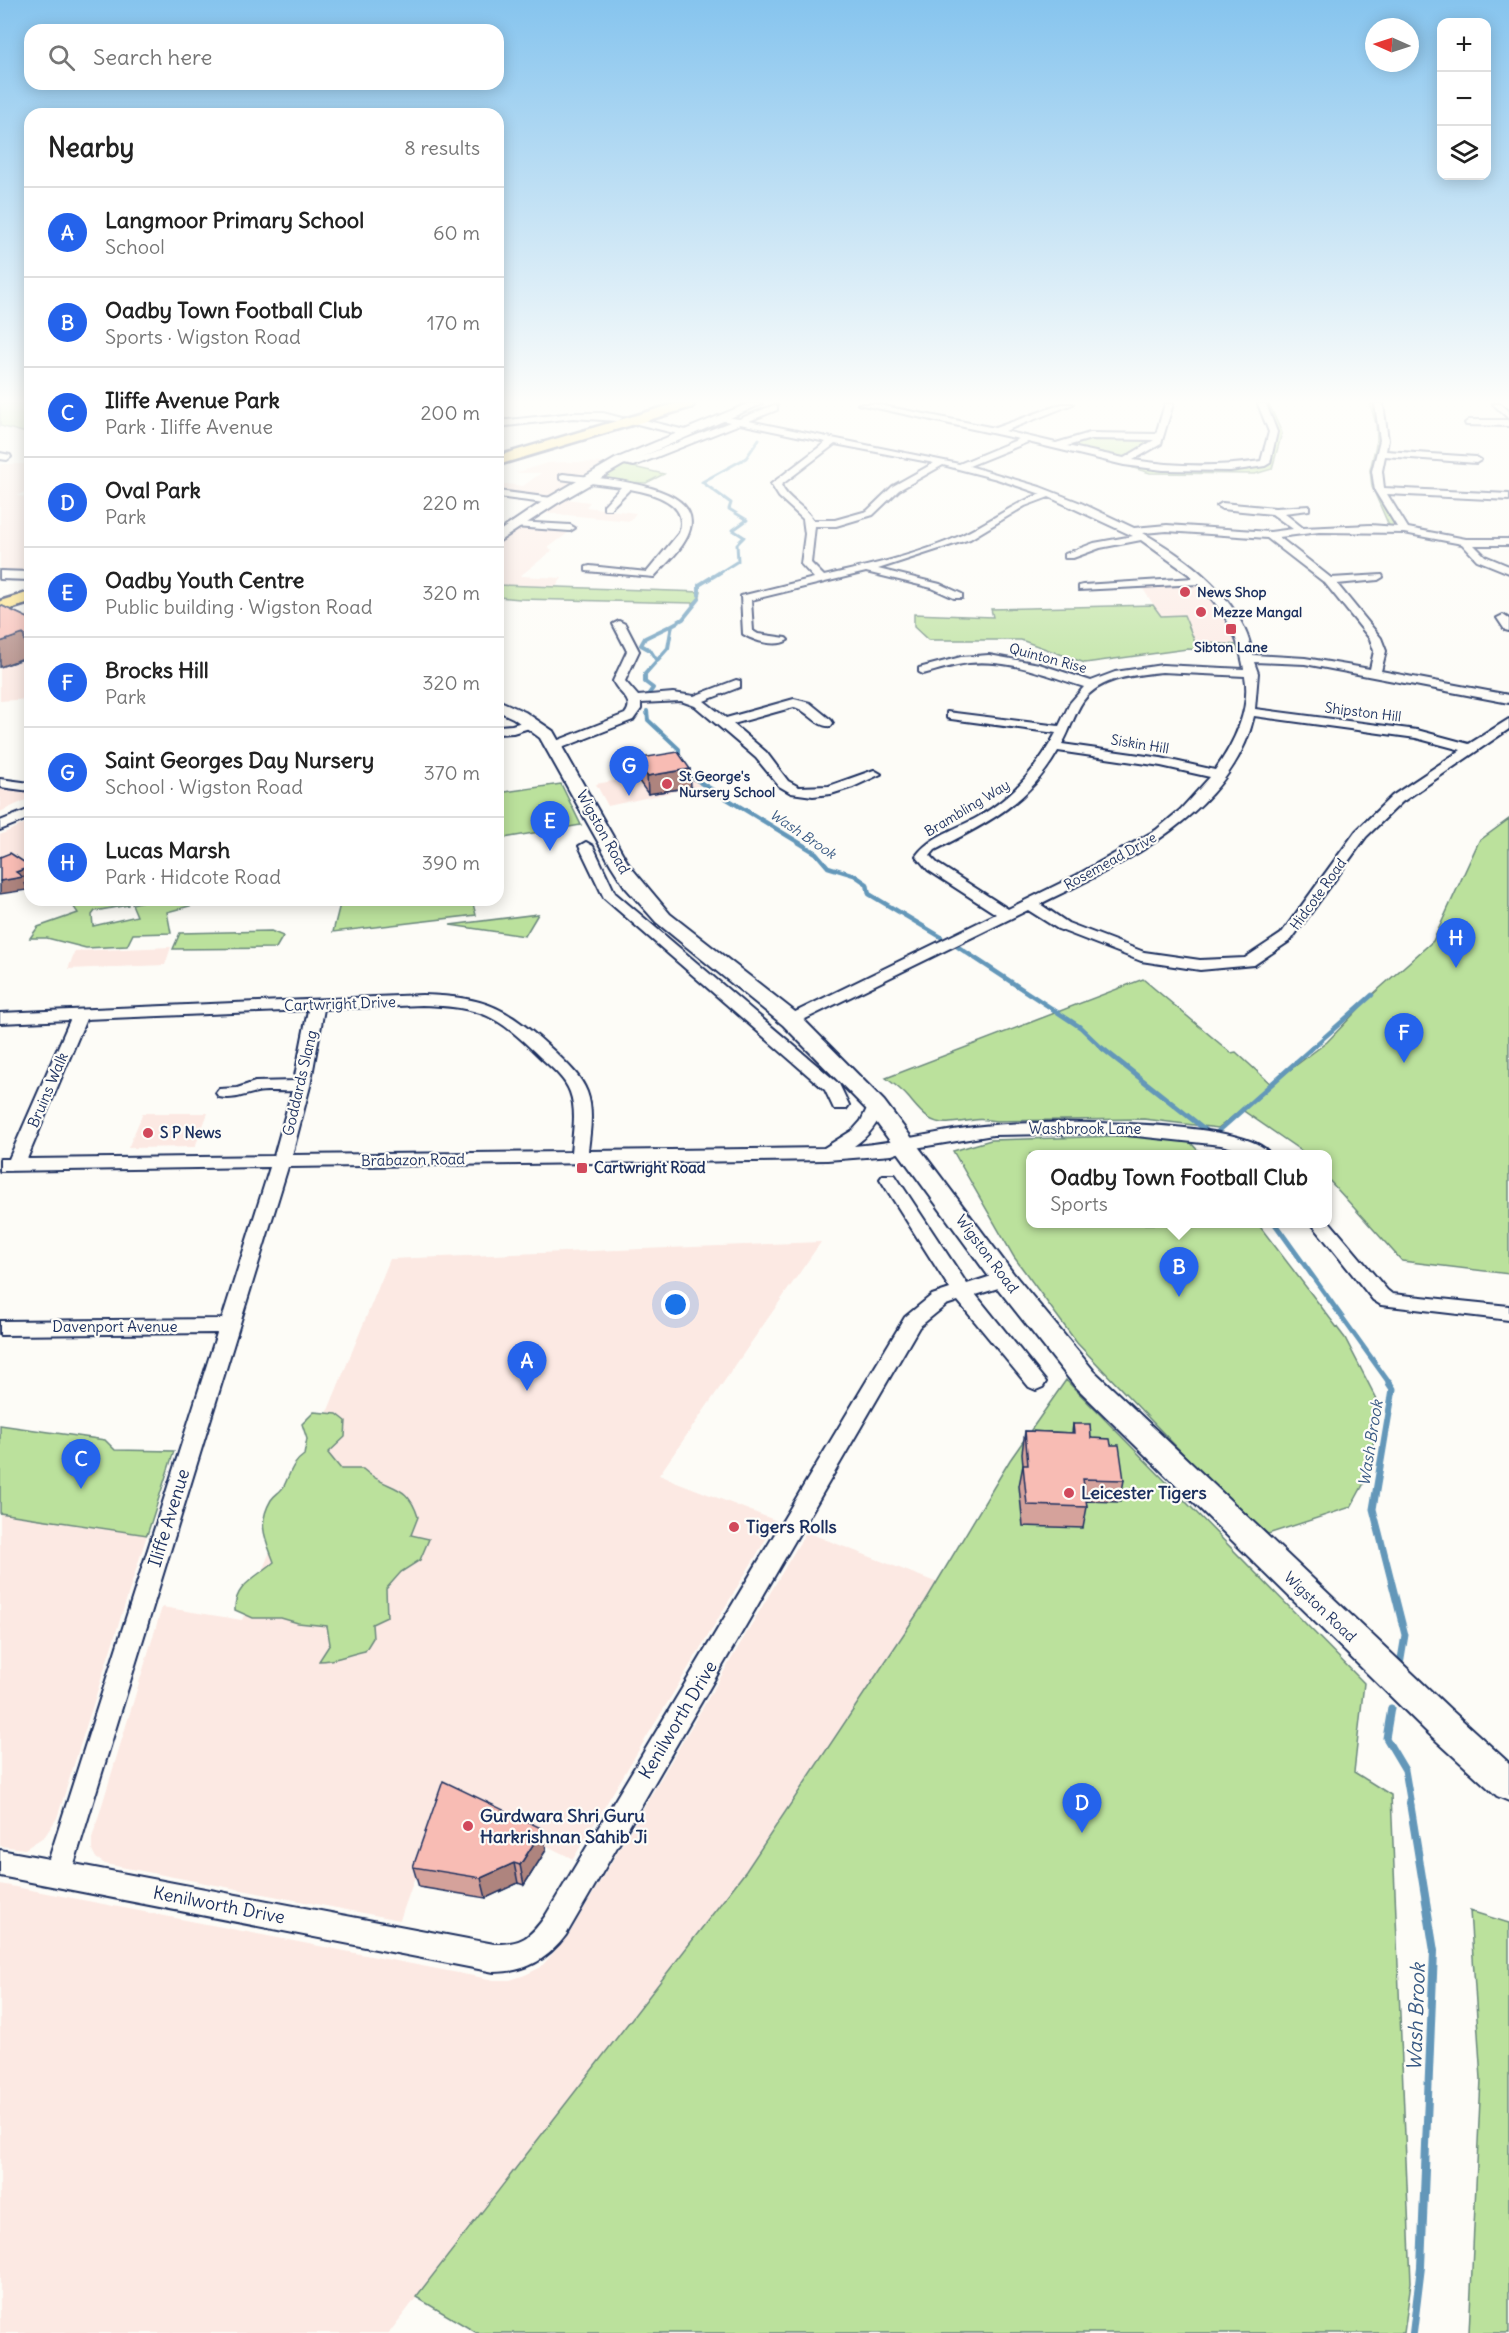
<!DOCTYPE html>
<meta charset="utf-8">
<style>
body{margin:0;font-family:Delius,sans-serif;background:#f2f2f2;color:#222}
.controls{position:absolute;right:18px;top:18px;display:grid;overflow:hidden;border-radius:12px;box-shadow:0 3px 15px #0003}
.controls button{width:54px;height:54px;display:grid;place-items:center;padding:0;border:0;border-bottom:2px solid #e0e0e0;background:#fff;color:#222;font:30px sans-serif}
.compass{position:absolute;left:1365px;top:18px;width:54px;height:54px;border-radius:50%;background:#fff;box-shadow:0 3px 15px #0003;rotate:273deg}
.you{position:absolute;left:676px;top:1305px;width:21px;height:21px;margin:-15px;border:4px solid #fff;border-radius:50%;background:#1a73e8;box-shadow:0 0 0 9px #1a73e833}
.badge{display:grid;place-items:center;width:39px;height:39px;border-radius:50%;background:#2563eb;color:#fff;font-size:20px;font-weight:700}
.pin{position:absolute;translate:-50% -50px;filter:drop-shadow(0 2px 3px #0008)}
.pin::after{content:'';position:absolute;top:32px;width:21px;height:18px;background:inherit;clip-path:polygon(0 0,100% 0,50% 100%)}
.popup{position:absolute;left:1026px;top:1150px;width:306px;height:78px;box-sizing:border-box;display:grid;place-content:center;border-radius:12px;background:#fff;filter:drop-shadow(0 2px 4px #0005);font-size:20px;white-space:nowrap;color:#767676}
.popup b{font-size:22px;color:#222}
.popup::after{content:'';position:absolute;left:50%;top:100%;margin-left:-12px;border:12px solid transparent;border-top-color:#fff}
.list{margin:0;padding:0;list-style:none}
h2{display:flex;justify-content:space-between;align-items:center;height:78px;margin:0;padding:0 24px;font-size:26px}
h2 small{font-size:20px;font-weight:400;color:#767676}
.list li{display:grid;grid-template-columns:39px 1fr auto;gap:18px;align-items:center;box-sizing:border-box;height:90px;padding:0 24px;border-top:2px solid #e0e0e0}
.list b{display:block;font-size:22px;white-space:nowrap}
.list p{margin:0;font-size:20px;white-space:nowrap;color:#767676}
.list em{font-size:20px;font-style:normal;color:#767676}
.icon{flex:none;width:33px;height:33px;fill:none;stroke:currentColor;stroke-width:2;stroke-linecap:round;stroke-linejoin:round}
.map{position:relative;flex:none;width:1509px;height:2333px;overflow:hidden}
.search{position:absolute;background:#fff;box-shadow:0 3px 15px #0003;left:24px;top:24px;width:480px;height:66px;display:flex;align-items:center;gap:15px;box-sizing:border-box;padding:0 21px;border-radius:18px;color:#767676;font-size:22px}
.panel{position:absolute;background:#fff;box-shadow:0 3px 15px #0003;left:24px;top:108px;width:480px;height:798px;border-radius:18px}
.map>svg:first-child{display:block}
.built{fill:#fce9e3}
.green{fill:#bbe19c;stroke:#6b887d;stroke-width:1.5}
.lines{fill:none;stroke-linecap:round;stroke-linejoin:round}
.stream-far5{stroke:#6497b9;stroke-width:3}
.stream-far4{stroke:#6497b9;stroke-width:4}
.stream-far3{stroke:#6497b9;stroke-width:4.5}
.stream-far2{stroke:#6497b9;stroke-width:5}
.stream-far1{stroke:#6497b9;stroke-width:7}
.stream{stroke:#6497b9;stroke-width:8}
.minor-casing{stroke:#1b2f5e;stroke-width:4}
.secondary-casing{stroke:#1b2f5e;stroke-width:4}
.trunk-casing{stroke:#1b2f5e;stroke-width:5}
.minor{fill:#fdfcf7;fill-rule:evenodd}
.secondary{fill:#fdfcf7;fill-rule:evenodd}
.trunk{fill:#fce080;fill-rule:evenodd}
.wall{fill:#d5a29b;stroke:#1b2f5e;stroke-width:1.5}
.shaded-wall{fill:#ae847e;stroke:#1b2f5e;stroke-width:1.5}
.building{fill:#f8bcb4;stroke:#1b2f5e;stroke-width:1.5}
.poi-dot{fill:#d1495b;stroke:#fdfcf7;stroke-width:2}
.labels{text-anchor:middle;stroke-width:4.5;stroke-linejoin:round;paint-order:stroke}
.far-poi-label{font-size:14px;font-weight:bold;fill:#1b2f5e;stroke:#fdfcf7;text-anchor:start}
.far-street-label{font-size:14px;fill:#1b2f5e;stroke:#fdfcf7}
.far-water-label{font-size:14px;font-style:italic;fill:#395a84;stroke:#fdfcf7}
.street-label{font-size:15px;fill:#1b2f5e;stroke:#fdfcf7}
.poi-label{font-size:15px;font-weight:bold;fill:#1b2f5e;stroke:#fdfcf7;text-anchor:start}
.water-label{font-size:16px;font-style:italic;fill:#395a84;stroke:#fdfcf7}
.near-poi-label{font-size:18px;font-weight:bold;fill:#1b2f5e;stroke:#fdfcf7;text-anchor:start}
.near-street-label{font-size:18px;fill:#1b2f5e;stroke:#fdfcf7}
.near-water-label{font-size:20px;font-style:italic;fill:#395a84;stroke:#fdfcf7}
</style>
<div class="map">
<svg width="1509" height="2333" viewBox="0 0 1509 2333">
<rect width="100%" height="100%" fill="#fdfcf7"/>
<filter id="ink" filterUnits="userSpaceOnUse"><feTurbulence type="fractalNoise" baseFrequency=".0167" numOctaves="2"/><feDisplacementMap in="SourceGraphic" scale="12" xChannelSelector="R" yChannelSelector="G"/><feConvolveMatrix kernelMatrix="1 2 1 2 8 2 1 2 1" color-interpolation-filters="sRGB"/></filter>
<g filter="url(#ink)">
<path class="built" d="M566 462 608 463 548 499 498 493V483L523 486 541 473H515L547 463Z
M2 464H30V489L17 496 30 497V574H0V465Z
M565 499 590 502 586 507 636 513 630 521 545 513Z
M523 528 568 533 548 548 553 550 520 576 562 578 555 588 498 585V544Z
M1197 583 1226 620 1238 645 1195 642 1184 615 1161 616 1141 586Z
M30 614V699L0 701V624Z
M679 769 705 785 608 806 596 784Z
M0 786 30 792V798L0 812Z
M30 821V865L24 868H0V835Z
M171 947 165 965 68 969 75 951Z
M143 1113H208L195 1147 128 1148Z
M821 1242 659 1475 777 1521 573 1859 444 1794 400 1920 105 1864 96 1858 92 1850V1838L162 1607 242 1620 390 1259Z
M0 1513 147 1535 57 1818 45 1836 25 1849 0 1846Z
M806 1532 938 1583 746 1871 389 2333H0V1884L494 1980H510L525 1975 541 1967 568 1936Z"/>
<path class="green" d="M0 404H30V434L0 426Z
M1262 404H1269L1282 433 1272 469 1255 474 1150 473 1057 445 1090 436 1159 437 1125 461 1170 470 1265 463 1273 432Z
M1370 404H1379L1381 412 1380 491 1404 530 1390 528 1372 487 1370 470 1377 440 1376 424Z
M624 465 664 474 646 483 607 481 602 477Z
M498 585 701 592 699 600 693 603 520 599 498 597Z
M1153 605 1161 616 1184 615 1195 642 1238 645 1239 651 1187 649 1085 663 1021 640H928L914 627V614L993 617 991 609Z
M561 784 581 825 498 839V793Z
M1509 819V1274L1402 1261 1328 1179V1154H1306L1242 1110 1218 1128 1144 1119 996 1121C974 1117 970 1122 950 1123 929 1125 920 1111 908 1097 902 1090 894 1084 886 1078L1143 979 1231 1053 1236 1052 1271 1084 1327 1042 1372 995 1433 941 1479 841Z
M69 900H128V905L95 911 92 915 93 926 137 916 132 904 148 900H196L193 905 167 912 171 933 133 934 127 946 86 948 47 938H30L38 927 78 913Z
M341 900H472L476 915 333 932Z
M538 914 525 936 450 925Z
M271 931 283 936 276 948 173 949 180 933Z
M1120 1136 1184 1140 1190 1142 1201 1154H1030V1224H1258L1345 1338 1378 1402 1370 1472 1351 1507 1268 1534 1214 1486 1077 1343 1014 1257 953 1151 991 1140Z
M1066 1380 1364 1683 1354 1772 1391 1795 1411 2282 1404 2333H477L416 2297 746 1871 925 1602 1010 1460Z
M314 1412 337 1414 346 1421 345 1437 328 1453 341 1469H363C388 1492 407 1481 418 1517L411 1535 429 1539 420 1560 401 1572 386 1589 387 1617 372 1624 373 1638 365 1651C349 1654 336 1661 319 1661L330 1644 327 1626 298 1623 281 1618H253L235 1610C234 1585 257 1577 274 1562 265 1538 257 1524 271 1500 275 1494 281 1492 284 1486 290 1474 292 1463 304 1455L307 1439 302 1424Z
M0 1425 105 1440 115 1450 174 1451 147 1535 0 1513Z
M1470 1911 1509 1923V2333H1469L1481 2079Z"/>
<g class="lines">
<path class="stream-far5" d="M719 573 738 561 737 544 744 537 733 530 747 520 729 509 731 503 702 482 746 458 759 439"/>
<path class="stream-far4" d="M699 595V585L722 571
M657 661 650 650 641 645 645 638 672 625
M648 695 653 688 645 682V674L668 648 672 625 683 619 699 599
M647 711 648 720 679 749V759
M685 773 703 784"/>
<path class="stream-far3" d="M701 783 816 853 828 867 854 875 867 884 869 894 941 937
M958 947 1080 1027 1104 1050
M1310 1050 1372 995"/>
<path class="stream-far2" d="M1102 1048 1212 1135
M1213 1136 1312 1048
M1275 1224 1390 1384"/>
<path class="stream-far1" d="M1389 1383 1393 1389 1373 1509 1405 1635 1400 1665
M1391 1708 1386 1738 1405 1770 1411 1805"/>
<path class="stream" d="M1410 1803 1434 1951 1421 2267 1413 2333"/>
<defs>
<path id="minor" d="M858 404H874L995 428 1062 404H1073L1005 431 1056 443 1090 433 1156 434 1165 404H1173L1161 444 1133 460C1177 467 1218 467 1261 461L1269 432 1258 404H1266L1277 432 1270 463 1265 466 1230 471 1163 470 1124 465 1028 442 969 466 1040 487 1081 503 1134 528 1167 525 1270 532 1293 529 1272 514 1222 509 1217 506 1222 503 1275 508 1309 506V510L1284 513 1303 528 1370 525 1397 527 1375 491 1372 471 1380 440 1375 404H1383L1388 440 1386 451 1476 457 1481 460 1476 463 1385 456 1382 471 1384 488 1509 494V500L1387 494 1408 528 1466 539H1509V545H1474L1485 556 1509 566V573L1477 560 1462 544 1404 533 1319 532 1279 537 1331 578 1382 575 1383 577 1378 580 1337 584 1381 638 1386 651 1381 671 1509 695V703L1305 664 1254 662 1258 673 1255 709 1417 730 1469 744 1509 719V729L1402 802 1366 837 1291 940 1254 965 1200 970 1141 961 1058 929 1028 910 797 1023H785L783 1020 785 1017 996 914 928 870 916 856C930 836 957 829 978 817 1014 796 1037 768 1056 733L951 719 947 718V712L1059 726 1070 703 1084 687C1047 675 1009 659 969 663 953 665 938 670 923 674L919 672V668L961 657 989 655 1039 664 1091 681 1115 672 1162 665 1244 669C1237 631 1225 613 1199 584L1079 590V586L1083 585 1194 578 1141 540 1100 548 1073 558H1065V554L1094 543 1133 536 1049 497 1025 506 970 539 878 569 940 584 962 594V598H954L932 588 866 572 751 600 753 631 758 634 786 638 788 640C777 648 754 641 743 634L741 596 814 578 801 564 805 534 803 519 779 497 771 484 826 442 740 424 634 466 614 462 619 459 630 461 730 422 720 420V416L739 419 774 405 777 406V410L749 421 959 464 1019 439ZM1091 439 1154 440 1124 458 1067 446ZM835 444 934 463 893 486 867 511 835 520H813C805 506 787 500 781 485ZM943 465 997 479 1041 494C1012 504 990 522 962 535 919 555 870 565 824 576L811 563 815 526H836L873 515 899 490ZM1167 531 1267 538 1325 583 1370 639 1374 651 1370 669 1305 658 1253 655C1242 599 1189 559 1143 533ZM1162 672 1245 676C1251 708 1234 744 1215 770L1161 758 1062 744C1070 731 1074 714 1083 701 1100 677 1135 675 1162 672ZM1254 716 1416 738 1461 750 1392 796 1356 831 1281 934 1245 958 1200 960 1144 952 1068 923 1040 904C1121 865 1232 813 1254 716ZM1058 751 1161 766 1210 777 1180 810 1156 830 1077 875 1008 909 938 864 930 856 935 850C987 823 1028 804 1058 751Z
M1493 404H1501L1509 411V419Z
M573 413H603L622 418 618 421 573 418 498 427V421Z
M632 417 689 431 690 433 686 436 629 422 628 420Z
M1469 420H1509V426L1466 425 1465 423Z
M0 453 10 455 11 457 7 460 0 459Z
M563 474C592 478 702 482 690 529 685 548 666 563 654 577L586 571V567L590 566 647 572 679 533C690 503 653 493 630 489L610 509H604V505L621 487 560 479V475Z
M498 491 552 498 557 501 552 504 498 497Z
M517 522 570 525 575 528 570 531 514 527V523Z
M1503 615 1509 619V631L1505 630 1497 618Z
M619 621 625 624 639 651 625 681 638 696 673 693 694 696 736 680 740 681V687L704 701 726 718 794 699 810 703 831 720 833 723 831 726C817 728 808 710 794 707L733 724 766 752 788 781 799 787 829 786 874 770 881 774 853 787 831 794 813 796 791 793 779 786 756 758 695 706 681 701 641 703V709L633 720 559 749H551L549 746 551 743 625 714C636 700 618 694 613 681L627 651 613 624Z
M532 719 536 720 538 723 536 726 513 733 498 734V726L512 725Z
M0 779 30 783V791L0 787Z
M30 809V818L0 830V821Z
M586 842 593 846 615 893 839 1084 849 1105 846 1109H834L825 1090 604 898 579 846Z
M422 995C488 997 508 1008 556 1053 567 1064 581 1076 587 1092 594 1111 590 1132 588 1151L824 1148 853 1130 861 1121 870 1102H882L885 1106C878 1123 869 1136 854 1146 901 1143 946 1128 993 1125 1038 1121 1247 1118 1270 1154 1249 1156 1241 1149 1221 1145L1108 1133 993 1135 909 1149 892 1155 827 1160 288 1167 74 1864 494 1944C522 1944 530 1938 546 1915L905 1317 932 1295 950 1289 880 1179 883 1175H895L967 1284 1004 1272 1011 1274 1014 1279 1011 1284 976 1295 1046 1382 1043 1387 1036 1390 1029 1387 958 1301 946 1305 919 1327 566 1935C547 1960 526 1972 494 1972L0 1876V1850L49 1859 217 1333 0 1335V1321L222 1319 270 1167 0 1171V1159H9L70 1020 0 1023V1013ZM422 1005C482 1007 497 1015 540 1057 551 1067 565 1078 570 1092 577 1111 573 1132 571 1152L292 1155 310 1086 324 1009ZM308 1010 294 1081 255 1082 237 1088 219 1089 216 1093 219 1097C234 1100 243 1095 257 1092 268 1090 281 1092 292 1091L274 1156 27 1159 86 1019Z
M1328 1220 1387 1290 1392 1294 1509 1306V1320L1381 1305 1373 1300 1312 1224H1328Z"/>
<path id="secondary" d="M747 404H762L623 465 556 504 498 542V532L548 498 615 459Z
M0 571 30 572V580L0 579Z
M498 700 525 712 553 731 629 865 670 914 799 1015 884 1101 1013 1273 1094 1371 1451 1710 1509 1763V1801L1497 1796 1427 1732 1074 1385 995 1285 868 1111 783 1025 656 922 625 887 611 865 540 738 513 718 498 711Z"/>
<path id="trunk" d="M674 404H694L692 407 498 465V456Z
M30 592V603L0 612V601Z"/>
</defs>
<use href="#minor" class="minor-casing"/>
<use href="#secondary" class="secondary-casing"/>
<use href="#trunk" class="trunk-casing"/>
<use href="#minor" class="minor"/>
<use href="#secondary" class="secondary"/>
<use href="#trunk" class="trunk"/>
</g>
<path class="wall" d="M0 605 30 619V657L0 667Z
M635 759 691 787 648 794 636 777Z
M1073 1424 1091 1438 1111 1445 1124 1480 1120 1502 1086 1501 1087 1507 1083 1528 1023 1526 1019 1486 1023 1465 1022 1453 1025 1431 1072 1433Z
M543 1829 546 1850 524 1885 518 1883 486 1898 419 1887 413 1867Z"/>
<path class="shaded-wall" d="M23 634 29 656 0 667V642Z
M30 635V649L26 636Z
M690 769 691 787 648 794 647 776Z
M30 867V881L25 883 27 890 0 894V881L16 872Z
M543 1829 546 1850 524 1885 520 1865Z
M514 1863 518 1883 486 1898 481 1878Z"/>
<path class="building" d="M0 605 30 619V635L26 636 23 634 0 642Z
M678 752 690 769 647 776 635 759Z
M10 853 30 866V867L16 872 23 877 0 881V857Z
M1073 1424H1090L1091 1438 1110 1439 1111 1445H1119L1124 1480 1083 1479 1087 1507 1027 1505 1023 1465H1028L1025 1431 1074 1433Z
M443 1781 543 1829 520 1865 514 1863 481 1878 413 1867Z"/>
</g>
<linearGradient id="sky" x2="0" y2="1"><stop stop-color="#86c4ee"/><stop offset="0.55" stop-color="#fefefb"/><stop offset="1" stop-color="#fefefb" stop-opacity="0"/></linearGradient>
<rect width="1509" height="730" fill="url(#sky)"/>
<g class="poi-dot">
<circle cx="1185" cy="592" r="6"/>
<circle cx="1201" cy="612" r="6"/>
<rect x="1225" y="623" width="12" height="12" rx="3"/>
<circle cx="667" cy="784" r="6"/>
<circle cx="148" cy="1133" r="6"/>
<rect x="576" y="1162" width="12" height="12" rx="3"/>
<circle cx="1069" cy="1493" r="6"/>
<circle cx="734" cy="1527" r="6"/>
<circle cx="468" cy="1826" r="6"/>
</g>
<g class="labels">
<g class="far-poi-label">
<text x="1197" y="597">News Shop</text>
<text x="1213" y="617">Mezze Mangal</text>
<text x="1231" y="652" text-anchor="middle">Sibton Lane</text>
<text x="679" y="781">St George's<tspan x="679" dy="16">Nursery School</tspan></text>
</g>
<g class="far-street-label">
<text transform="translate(1048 658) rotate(15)" y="5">Quinton Rise</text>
<text transform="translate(1363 712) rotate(7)" y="5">Shipston Hill</text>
<text transform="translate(1140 744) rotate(9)" y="5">Siskin Hill</text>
<text transform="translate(967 808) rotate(-31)" y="5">Brambling Way</text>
<text transform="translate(1110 861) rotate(-29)" y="5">Rosemead Drive</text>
<text transform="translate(1318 894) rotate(-54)" y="5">Hidcote Road</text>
</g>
<g class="far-water-label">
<text transform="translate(803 834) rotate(34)" y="5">Wash Brook</text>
</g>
<g class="street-label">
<text transform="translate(603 832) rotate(61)" y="5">Wigston Road</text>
<text transform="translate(340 1004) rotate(-2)" y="5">Cartwright Drive</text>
<text transform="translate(300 1083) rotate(-77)" y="5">Goddards Slang</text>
<text transform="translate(48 1090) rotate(-67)" y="5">Bruins Walk</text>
<text x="1085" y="1134">Washbrook Lane</text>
<text transform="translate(413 1160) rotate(-1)" y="5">Brabazon Road</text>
<text transform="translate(987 1254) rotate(53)" y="5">Wigston Road</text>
<text x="115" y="1332">Davenport Avenue</text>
<text transform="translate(1320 1607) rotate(44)" y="5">Wigston Road</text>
</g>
<g class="poi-label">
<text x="160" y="1138">S P News</text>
<text x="594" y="1173">Cartwright Road</text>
</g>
<g class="water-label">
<text transform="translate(1370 1443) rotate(-81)" y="6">Wash Brook</text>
</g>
<g class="near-poi-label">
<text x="1081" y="1499">Leicester Tigers</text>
<text x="746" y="1533">Tigers Rolls</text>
<text x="480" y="1822">Gurdwara Shri Guru<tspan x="480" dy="21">Harkrishnan Sahib Ji</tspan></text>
</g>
<g class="near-street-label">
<text transform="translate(169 1518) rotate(-73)" y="6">Iliffe Avenue</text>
<text transform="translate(678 1720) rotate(-59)" y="6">Kenilworth Drive</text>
<text transform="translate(219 1905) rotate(11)" y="6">Kenilworth Drive</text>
</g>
<g class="near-water-label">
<text transform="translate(1416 2017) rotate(-88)" y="7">Wash Brook</text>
</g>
</g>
</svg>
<div class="controls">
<button>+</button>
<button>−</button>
<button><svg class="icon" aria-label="layers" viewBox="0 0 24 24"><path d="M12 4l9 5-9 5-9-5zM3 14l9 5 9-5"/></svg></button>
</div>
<svg class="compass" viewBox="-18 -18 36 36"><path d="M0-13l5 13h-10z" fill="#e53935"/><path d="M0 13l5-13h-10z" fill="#767676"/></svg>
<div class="you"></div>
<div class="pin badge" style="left:527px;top:1391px">A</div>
<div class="pin badge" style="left:1179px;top:1297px">B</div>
<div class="popup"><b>Oadby Town Football Club</b>Sports</div>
<div class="pin badge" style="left:81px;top:1489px">C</div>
<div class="pin badge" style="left:1082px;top:1833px">D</div>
<div class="pin badge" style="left:550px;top:851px">E</div>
<div class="pin badge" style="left:1404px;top:1063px">F</div>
<div class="pin badge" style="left:629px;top:796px">G</div>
<div class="pin badge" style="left:1456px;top:968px">H</div>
<div class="search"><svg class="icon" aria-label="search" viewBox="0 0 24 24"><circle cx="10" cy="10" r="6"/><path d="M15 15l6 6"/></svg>Search here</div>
<section class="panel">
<h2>Nearby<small>8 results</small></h2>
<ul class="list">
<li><span class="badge">A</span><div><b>Langmoor Primary School</b><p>School</p></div><em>60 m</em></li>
<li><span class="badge">B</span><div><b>Oadby Town Football Club</b><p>Sports · Wigston Road</p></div><em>170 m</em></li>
<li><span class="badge">C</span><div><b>Iliffe Avenue Park</b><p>Park · Iliffe Avenue</p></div><em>200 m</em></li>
<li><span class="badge">D</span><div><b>Oval Park</b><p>Park</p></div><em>220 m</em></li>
<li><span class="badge">E</span><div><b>Oadby Youth Centre</b><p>Public building · Wigston Road</p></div><em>320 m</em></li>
<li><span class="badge">F</span><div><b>Brocks Hill</b><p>Park</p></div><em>320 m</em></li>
<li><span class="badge">G</span><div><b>Saint Georges Day Nursery</b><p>School · Wigston Road</p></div><em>370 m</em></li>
<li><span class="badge">H</span><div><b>Lucas Marsh</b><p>Park · Hidcote Road</p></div><em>390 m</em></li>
</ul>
</section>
</div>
